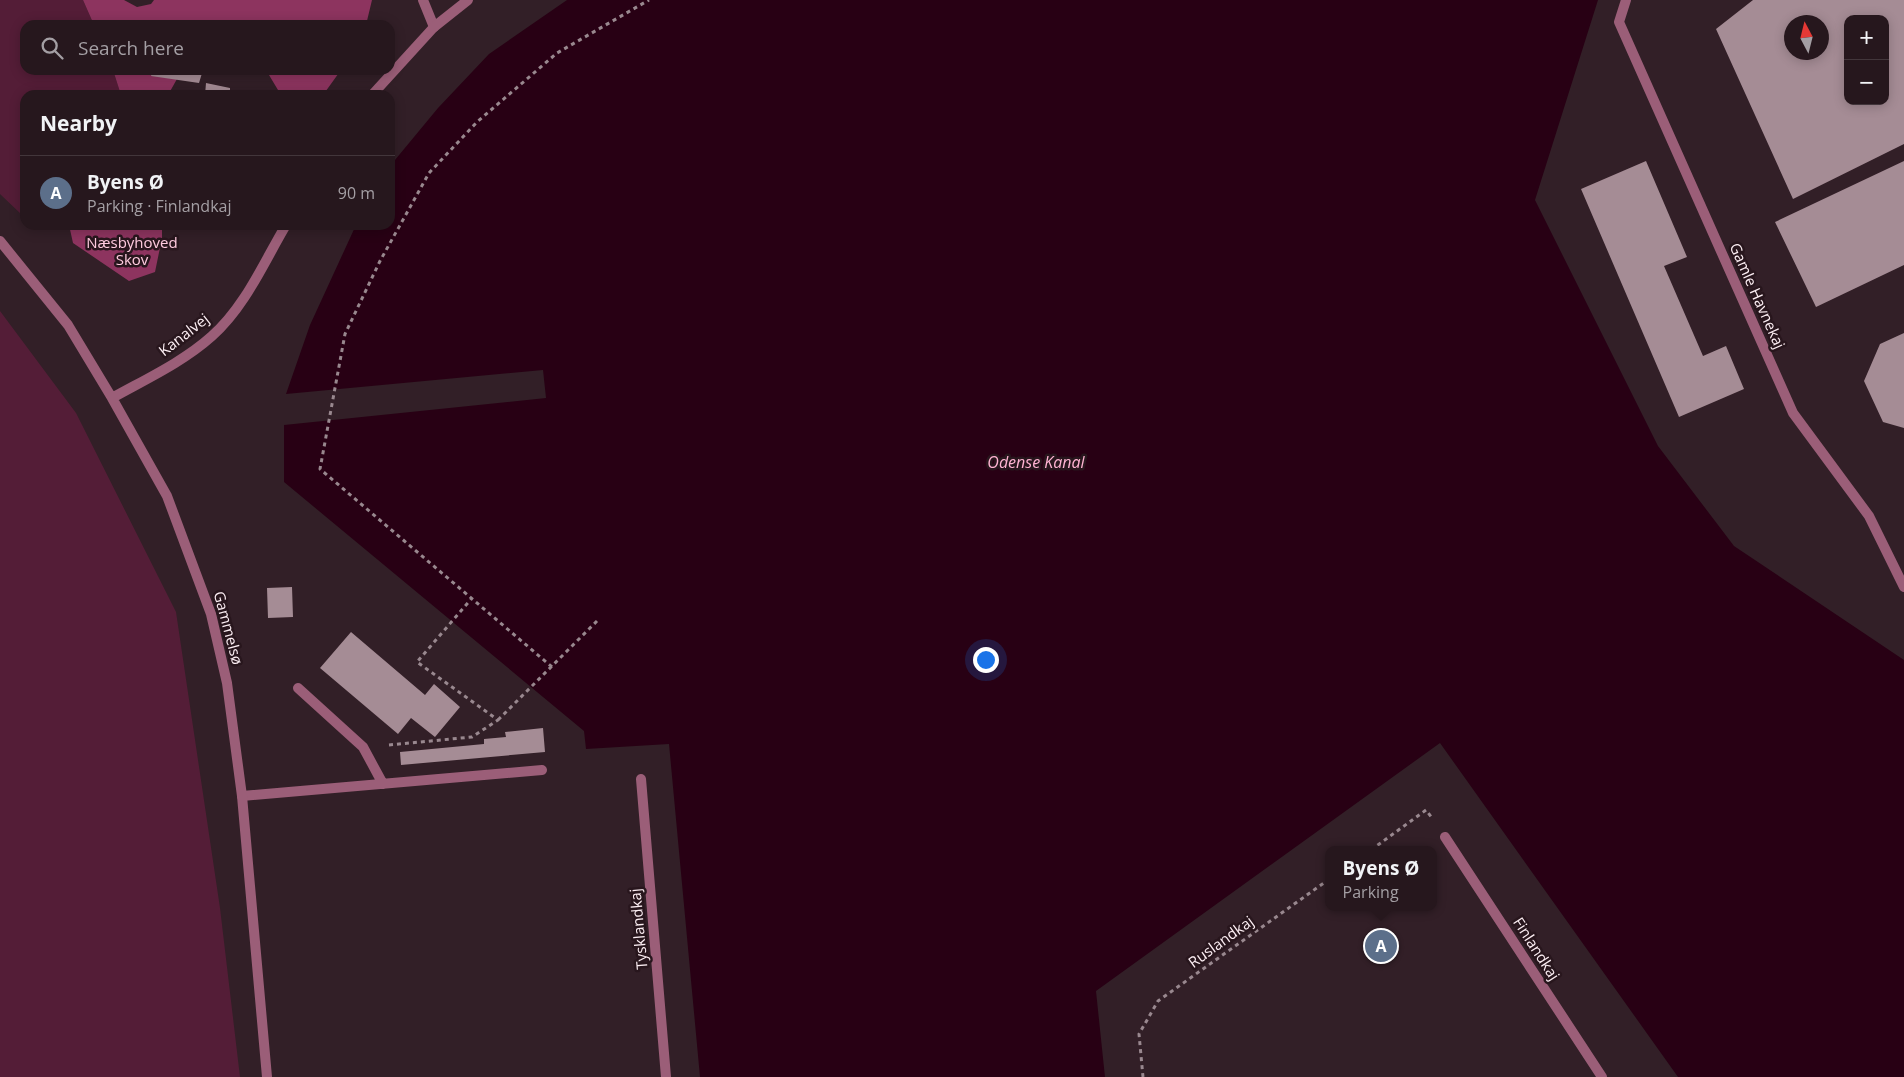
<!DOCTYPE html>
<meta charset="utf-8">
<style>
body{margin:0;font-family:"Open Sans",sans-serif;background:#32242a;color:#f1f3f6}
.controls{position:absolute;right:15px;top:15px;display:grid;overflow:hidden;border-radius:10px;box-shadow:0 2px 12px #0003}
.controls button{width:45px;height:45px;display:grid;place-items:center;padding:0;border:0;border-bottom:1px solid #42363b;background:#26171d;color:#f1f3f6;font:25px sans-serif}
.compass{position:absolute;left:1784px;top:15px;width:45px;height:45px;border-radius:50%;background:#26171d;box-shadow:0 2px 12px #0003;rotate:353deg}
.you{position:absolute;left:985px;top:659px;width:18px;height:18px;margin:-12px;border:4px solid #fff;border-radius:50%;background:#1a73e8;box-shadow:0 0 0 8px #1a73e833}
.badge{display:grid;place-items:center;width:32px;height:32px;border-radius:50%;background:#7c3aed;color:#fff;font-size:16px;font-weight:700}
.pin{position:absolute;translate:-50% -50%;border:2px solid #fff;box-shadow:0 1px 5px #0006}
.popup{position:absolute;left:1325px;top:846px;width:112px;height:65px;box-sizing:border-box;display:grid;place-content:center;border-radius:10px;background:#26171d;filter:drop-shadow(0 1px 4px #0005);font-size:16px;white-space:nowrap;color:#a49fa4}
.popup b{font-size:19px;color:#f1f3f6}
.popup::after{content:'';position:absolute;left:50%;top:100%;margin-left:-10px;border:10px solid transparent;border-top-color:#26171d}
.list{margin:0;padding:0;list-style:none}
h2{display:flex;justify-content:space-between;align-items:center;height:65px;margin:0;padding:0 20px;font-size:21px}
h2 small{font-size:16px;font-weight:400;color:#a49fa4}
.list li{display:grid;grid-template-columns:32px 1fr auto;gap:15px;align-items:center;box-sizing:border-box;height:75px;padding:0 20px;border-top:1px solid #42363b}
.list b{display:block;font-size:19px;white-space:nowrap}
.list p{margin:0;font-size:16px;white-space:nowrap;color:#a49fa4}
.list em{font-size:16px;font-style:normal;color:#a49fa4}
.icon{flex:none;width:28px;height:28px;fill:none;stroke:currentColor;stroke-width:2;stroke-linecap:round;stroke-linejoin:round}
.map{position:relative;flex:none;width:1904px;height:1077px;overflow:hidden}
.search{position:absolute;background:#26171d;box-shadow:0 2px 12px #0003;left:20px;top:20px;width:375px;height:55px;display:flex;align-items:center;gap:12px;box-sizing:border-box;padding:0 18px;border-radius:15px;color:#a49fa4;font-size:19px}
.panel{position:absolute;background:#26171d;box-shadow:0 2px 12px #0003;left:20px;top:90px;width:375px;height:140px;border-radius:15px}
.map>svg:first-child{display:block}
.green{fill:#541d37}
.forest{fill:#8d345f}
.water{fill:#280014}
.building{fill:#a58c95;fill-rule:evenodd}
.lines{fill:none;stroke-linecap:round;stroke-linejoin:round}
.path{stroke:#99888f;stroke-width:3;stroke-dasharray:4 4;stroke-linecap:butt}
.service{stroke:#9b5e78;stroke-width:10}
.minor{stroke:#9b5e78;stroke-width:10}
.tertiary{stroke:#9b5e78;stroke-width:10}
.labels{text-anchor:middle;stroke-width:5;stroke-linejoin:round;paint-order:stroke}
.park-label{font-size:15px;fill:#ffcbdf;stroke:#28161d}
.street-label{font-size:15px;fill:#fdeff4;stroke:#28161d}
.water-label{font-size:16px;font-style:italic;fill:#ffb3d2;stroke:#28161d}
</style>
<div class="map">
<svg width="1904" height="1077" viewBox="0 0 1904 1077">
<rect width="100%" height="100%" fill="#321f27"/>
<path class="green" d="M0 0H83L94 25H25V70H113L121 95H25V215L21 214 0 194Z
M0 311 76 413 176 612 220 908 240 1077H0Z"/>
<path class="forest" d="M83 0H124L137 7 151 4 154 0H372L366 25H94Z
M113 70H182L168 95H121Z
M266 70H341L323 95H281Z
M69 225H162V238L155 272 129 281 73 243Z"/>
<path class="water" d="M567 0H1598L1535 200 1658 446 1734 546 1904 660V1077H1678L1440 743 1096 991 1105 1077H700L669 744 586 749 584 731 284 482V425L546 398 543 370 286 394 310 325 356 225H390V166L438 108 489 54Z"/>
<path class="building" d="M1753 0H1904V144L1793 199 1716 29ZM1848 19H1885V101H1848ZM1792 22H1822V52H1792Z
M153 70H203L199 83 151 76Z
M206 83 230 88V95H205Z
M1646 161 1687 257 1664 266 1703 356 1726 346 1744 389 1679 417 1581 189Z
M1904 161V265L1816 307 1775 222Z
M1904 333V428L1883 422 1864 381 1880 344Z
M292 587 293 617 268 618 267 588Z
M351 632 425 695 434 684 460 707 435 737 411 718 398 734 320 668Z
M543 728 545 752 401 765 400 752 484 744V739L506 737 505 732Z"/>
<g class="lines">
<path class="path" d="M552 667 320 469 345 334 380 261 429 173 477 122 557 53 649 0
M498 720 599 619
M389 745 472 737 498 720 417 662 472 598
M1371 850 1426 810 1432 818
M1143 1077 1139 1034 1158 1001 1328 880"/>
<path class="service" d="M423 0 434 27
M298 688 363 747 383 784
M242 796 542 770"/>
<path class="minor" d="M1626 0 1619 22 1793 413 1869 516 1904 587
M641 779 666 1077
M1445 837 1602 1077"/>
<path class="tertiary" d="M372 95 434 27 468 0
M0 241 68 325 112 398 167 496 211 614 227 683 242 796 267 1077
M112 398C146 379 183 362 212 336 245 307 264 262 286 225"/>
</g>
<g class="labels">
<g class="park-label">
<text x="132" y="248">Næsbyhoved<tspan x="132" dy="17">Skov</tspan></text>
</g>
<g class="street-label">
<text transform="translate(1757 296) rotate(66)" y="5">Gamle Havnekaj</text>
<text transform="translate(184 335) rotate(-38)" y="5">Kanalvej</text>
<text transform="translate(228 628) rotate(75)" y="5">Gammelsø</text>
<text transform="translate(639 929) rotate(-95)" y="5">Tysklandkaj</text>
<text transform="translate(1221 942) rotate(-36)" y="5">Ruslandkaj</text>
<text transform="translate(1536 949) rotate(57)" y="5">Finlandkaj</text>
</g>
<g class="water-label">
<text x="1036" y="468">Odense Kanal</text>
</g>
</g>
</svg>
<div class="controls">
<button>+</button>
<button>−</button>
</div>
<svg class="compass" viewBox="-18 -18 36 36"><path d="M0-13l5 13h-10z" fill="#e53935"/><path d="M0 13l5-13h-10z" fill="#a49fa4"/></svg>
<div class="you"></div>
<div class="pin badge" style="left:1381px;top:946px;background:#5c6f8a">A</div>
<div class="popup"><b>Byens Ø</b>Parking</div>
<div class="search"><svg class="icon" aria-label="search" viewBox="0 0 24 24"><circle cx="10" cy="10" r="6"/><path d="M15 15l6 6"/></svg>Search here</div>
<section class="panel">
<h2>Nearby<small></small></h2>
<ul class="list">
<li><span class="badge" style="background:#5c6f8a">A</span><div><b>Byens Ø</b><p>Parking · Finlandkaj</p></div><em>90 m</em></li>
</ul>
</section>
</div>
